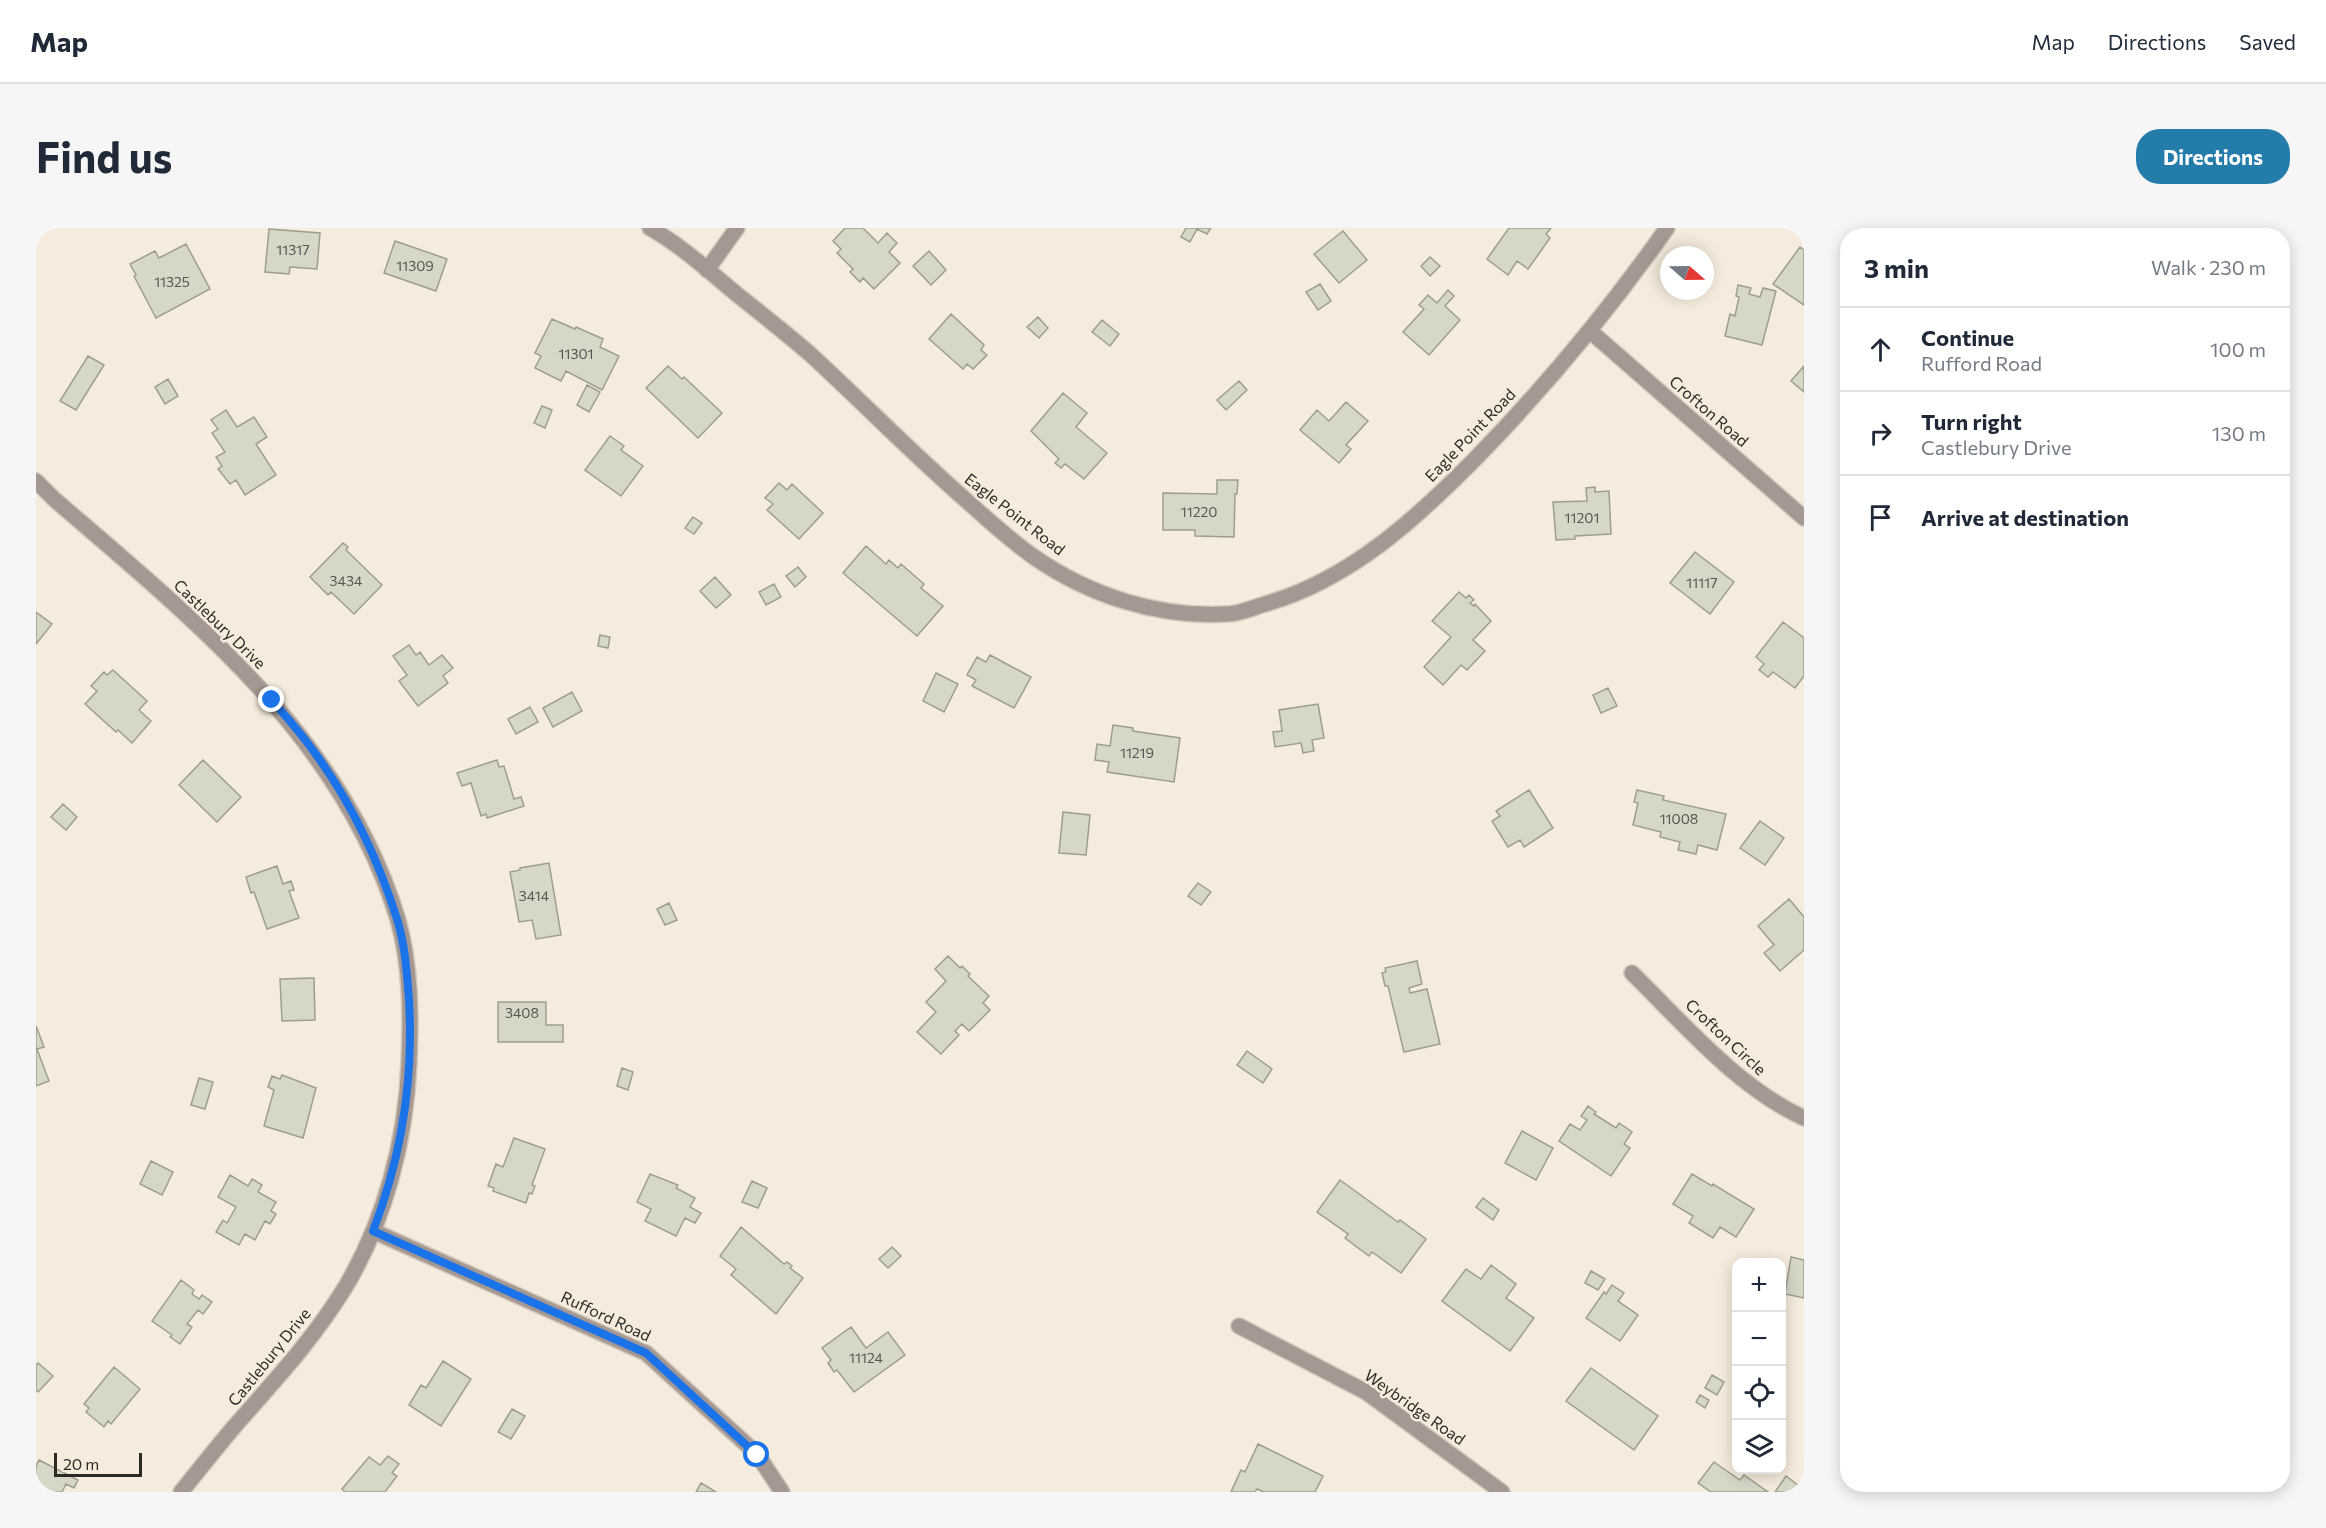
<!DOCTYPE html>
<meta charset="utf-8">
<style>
body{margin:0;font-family:Commissioner,sans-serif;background:#f6f6f7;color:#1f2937}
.controls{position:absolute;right:18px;bottom:18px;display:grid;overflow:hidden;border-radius:12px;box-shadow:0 3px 15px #0003}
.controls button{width:54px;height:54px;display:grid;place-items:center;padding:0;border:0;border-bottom:2px solid #e0e1e3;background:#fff;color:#1f2937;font:30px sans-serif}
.compass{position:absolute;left:1624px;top:18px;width:54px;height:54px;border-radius:50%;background:#fff;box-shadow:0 3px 15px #0003;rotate:110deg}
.scale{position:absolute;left:18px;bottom:15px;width:88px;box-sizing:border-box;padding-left:6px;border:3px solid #2d2a24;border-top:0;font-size:16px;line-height:21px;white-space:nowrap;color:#2d2a24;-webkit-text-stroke:4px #f6ecdd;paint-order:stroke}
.stop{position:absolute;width:18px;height:18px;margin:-14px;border:4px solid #1a73e8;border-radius:50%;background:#fff}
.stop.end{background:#1a73e8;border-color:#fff;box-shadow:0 2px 6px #0008}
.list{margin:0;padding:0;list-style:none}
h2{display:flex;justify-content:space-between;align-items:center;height:78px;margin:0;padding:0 24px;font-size:26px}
h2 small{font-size:20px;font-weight:400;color:#747a83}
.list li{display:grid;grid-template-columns:39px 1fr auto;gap:18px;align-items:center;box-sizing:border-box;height:84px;padding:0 24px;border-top:2px solid #e0e1e3}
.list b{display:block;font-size:22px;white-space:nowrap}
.list p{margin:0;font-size:20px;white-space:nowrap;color:#747a83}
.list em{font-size:20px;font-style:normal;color:#747a83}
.icon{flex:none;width:33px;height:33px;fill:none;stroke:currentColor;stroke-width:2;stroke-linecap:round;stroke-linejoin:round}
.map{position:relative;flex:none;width:1768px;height:1264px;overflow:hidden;border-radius:24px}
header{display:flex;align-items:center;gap:36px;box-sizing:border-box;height:84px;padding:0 30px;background:#fff;border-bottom:2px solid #e0e1e3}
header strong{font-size:28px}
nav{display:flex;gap:33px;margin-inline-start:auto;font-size:21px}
.intro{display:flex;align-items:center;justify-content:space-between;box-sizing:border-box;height:144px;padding:0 36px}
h1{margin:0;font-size:42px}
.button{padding:15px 27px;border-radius:24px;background:#247cab;color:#fff;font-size:21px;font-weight:700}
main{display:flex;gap:36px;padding:0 36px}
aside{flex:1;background:#fff;border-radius:24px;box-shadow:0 3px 15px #0003}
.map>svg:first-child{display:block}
.building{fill:#d6d7c7;stroke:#9d9e8e;stroke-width:1.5}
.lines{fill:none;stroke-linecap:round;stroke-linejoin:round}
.minor-casing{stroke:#d2c9bc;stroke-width:18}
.minor{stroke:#a59791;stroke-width:15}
.route{stroke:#1a73e8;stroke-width:8}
.labels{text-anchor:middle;stroke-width:5;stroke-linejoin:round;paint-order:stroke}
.number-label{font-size:14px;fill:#57554d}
.street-label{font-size:16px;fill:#2d2a24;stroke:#f6ecdd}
</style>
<header>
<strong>Map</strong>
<nav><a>Map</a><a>Directions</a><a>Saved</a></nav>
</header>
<div class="intro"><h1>Find us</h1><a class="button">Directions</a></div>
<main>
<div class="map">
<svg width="1768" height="1264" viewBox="0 0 1768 1264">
<rect width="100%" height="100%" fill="#f6ecdd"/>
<path class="building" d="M809 0H827L842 15 851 5 861 15 853 24 864 35 838 61 827 50 824 54 814 44 817 41 801 25 805 21 797 13Z
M1150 0H1175L1171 6 1161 1 1154 14 1145 9Z
M1473 0H1515L1510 6 1514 10 1492 41 1481 33 1472 47 1451 31Z
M233 1 284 5 281 41 254 39 253 46 229 44Z
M1307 3 1331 32 1303 55 1278 26Z
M359 13 411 31 400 63 348 45Z
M150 16 174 61 120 90 98 48 100 47 94 36 119 23 123 30Z
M1764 19 1768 22V77L1737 56Z
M893 23 910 42 895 57 877 38Z
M1394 29 1404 38 1394 48 1385 38Z
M1284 56 1295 73 1282 82 1270 64Z
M1702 57 1715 60 1713 66 1724 69 1727 60 1740 63 1726 117 1689 108 1694 86 1699 88 1703 69 1700 68Z
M1412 62 1418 68 1409 78 1424 92 1393 127 1367 104 1388 81 1383 77 1392 67 1401 75Z
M915 86 948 117 945 122 951 127 937 141 931 136 927 141 893 111Z
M1002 89 1012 100 1003 110 991 99Z
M516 91 539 101 540 99 567 111 564 119 583 128 566 162 530 143 525 153 499 140 505 128 499 125Z
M1066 92 1083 106 1074 118 1056 104Z
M52 128 68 137 40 182 24 173Z
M632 138 646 151 648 149 686 185 662 210 610 160Z
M1768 138V164L1755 153Z
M132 151 142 168 129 176 119 159Z
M1203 153 1211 162 1190 182 1181 172Z
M551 157 564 164 553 184 541 177Z
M1027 165 1051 185 1040 199 1071 225 1048 251 1029 236 1025 240 1019 235 1023 231 995 203Z
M1310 174 1332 193 1310 217 1315 221 1303 235 1264 202 1281 182 1293 193Z
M506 178 516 182 509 200 498 195Z
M190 182 201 199 218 189 231 209 220 216 240 247 209 267 200 252 194 256 182 241 186 238 180 229 189 224 176 205 182 201 175 192Z
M574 208 588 218 585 222 607 238 585 268 549 242Z
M1181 252H1202L1201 266H1199L1198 309 1159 308V302H1127V265L1181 266Z
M743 255 751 262 756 256 787 285 763 311 731 282 737 276 729 270Z
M1559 259V264L1573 263 1575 306 1539 308V311L1520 312 1517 274 1551 273 1550 260Z
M657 289 666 295 658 306 649 300Z
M307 315 312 319 310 322 346 357 318 386 295 364 292 367 274 349Z
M830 318 850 336 853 332 862 340 865 336 888 356 885 360 907 378 881 408 807 345Z
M1659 324 1698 354 1674 386 1634 355Z
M762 339 770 349 759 359 750 348Z
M679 349 695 367 680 380 664 363Z
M738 356 745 369 730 377 723 364Z
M1423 364 1430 370 1433 367 1438 372 1434 375 1438 378 1439 376 1455 393 1437 412 1449 423 1431 442 1425 437 1407 457 1388 439 1415 409 1396 393Z
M0 384 16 396 0 416Z
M1747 394 1768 410V448L1759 460 1737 444 1732 449 1723 442 1728 436 1720 429Z
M564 407 574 409 572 420 562 418Z
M373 417 380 427 384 424 393 437 406 427 417 440 407 448 412 455 382 478 363 453 371 447 357 428Z
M954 427 995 449 978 480 936 458 940 452 931 447 941 429 950 434Z
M77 442 111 473 103 482 115 493 96 515 82 502 80 504 49 476 61 463 55 458 68 444 71 447Z
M900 445 922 456 908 484 887 473Z
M1572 460 1581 478 1565 485 1557 467Z
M536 464 546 483 517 499 507 480Z
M1282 476 1288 510 1276 512 1278 523 1267 525 1265 515 1239 519 1237 504 1246 503 1243 482Z
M494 479 502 494 480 506 472 491Z
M1077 497 1097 500V503L1144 510 1138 554 1071 544 1073 534 1059 532 1061 516 1074 518Z
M167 532 205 569 181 594 143 557Z
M461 532 463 539 468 538 478 571 485 569 488 578 451 590 450 586 445 588 435 555 426 558 421 545Z
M1493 562 1517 600 1488 619 1484 612 1472 619 1456 593 1464 588 1460 583Z
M1601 562 1628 568 1627 572 1690 586 1681 622 1662 617 1660 626 1642 622 1644 614 1624 609 1625 604 1597 597 1602 575 1598 574Z
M27 576 41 589 30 602 15 589Z
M1027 584 1054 587 1050 627 1023 625Z
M1724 593 1748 610 1729 637 1704 620Z
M513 635 525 707 500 711 496 692 483 694 474 644 484 642V640Z
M241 638 247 656 255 653 258 662 253 663 263 690 231 701 218 664 215 665 210 649Z
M1162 655 1175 664 1165 677 1152 668Z
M1753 671 1768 689V722L1744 743 1728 725 1738 717 1722 698Z
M633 675 641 692 629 697 621 681Z
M912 728 924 740 926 738 934 746 932 748 953 768 947 775 954 782 933 803 926 796 919 803 923 807 905 826 881 804 900 784 890 774 910 753 899 741Z
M1381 733 1386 756 1373 760 1374 765 1391 761 1404 816 1368 824 1352 758H1349L1346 745 1350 744 1349 740Z
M278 750 279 792 246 793 244 751Z
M462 774H510V797H527V814H462Z
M0 798 8 819 1 821 13 853 0 858Z
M1211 823 1236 841 1227 855 1201 837Z
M586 840 597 844 592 862 581 858Z
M246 847 280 860 267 910 228 898 238 862 232 859 236 848 244 851Z
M163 850 177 854 169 881 155 877Z
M1552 878 1560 884 1558 886 1580 900 1583 895 1596 904 1588 916 1594 920 1575 948 1523 913 1534 896 1544 902 1551 892 1545 888Z
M1486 903 1517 920 1500 952 1469 935Z
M478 910 509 921 496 957 499 958 496 966 493 965 490 975 457 963 458 960 452 958 460 936 467 939Z
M115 933 137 944 126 967 104 956Z
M614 946 642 957 640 960 659 970 654 979 665 985 659 995 649 990 640 1008 609 993 615 981 601 974Z
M1656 946 1676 958 1677 956 1718 981 1700 1009 1684 999 1677 1010 1653 995 1657 988 1637 976Z
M194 947 212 958 216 951 226 957 222 964 240 974 235 983 240 986 234 996 229 993 219 1012 209 1006 203 1017 180 1004 187 992 191 995 200 979 182 969Z
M1304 952 1362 994 1364 992 1390 1011 1365 1045 1336 1024 1333 1028 1309 1010 1312 1006 1281 984Z
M716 953 731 960 722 980 706 974Z
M1447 970 1463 982 1457 992 1440 979Z
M705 999 748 1036 751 1034 756 1038 754 1040 767 1050 740 1086 695 1047 700 1041 684 1028Z
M856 1019 865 1028 852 1040 843 1031Z
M1755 1029 1768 1032V1070L1749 1066Z
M1455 1037 1480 1056 1470 1070 1498 1090 1474 1123 1406 1073 1430 1041 1445 1051Z
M1555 1043 1569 1051 1562 1062 1549 1055Z
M145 1052 158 1062 156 1066 163 1071 166 1067 176 1074 167 1086 162 1082 151 1096 156 1099 144 1116 134 1109 136 1107 116 1093Z
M1576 1057 1588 1065 1582 1073 1602 1087 1584 1113 1550 1090 1568 1064 1570 1066Z
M815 1099 830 1120 852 1104 869 1127 818 1164 801 1142 798 1144 792 1135 795 1132 786 1120Z
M407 1133 435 1151 405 1198 373 1177 385 1157 390 1160Z
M2 1135 17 1148 2 1164 0 1162V1138Z
M78 1139 104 1161 75 1196 72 1193 68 1199 50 1184 53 1180 48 1176Z
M1555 1140 1622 1188 1598 1222 1530 1173Z
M1676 1147 1688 1154 1681 1167 1669 1160Z
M1664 1167 1673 1172 1669 1180 1660 1174Z
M476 1181 489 1188 475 1211 462 1204Z
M1222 1216 1287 1248 1279 1264H1228L1221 1261 1219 1264H1195L1205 1242 1209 1244Z
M352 1228 363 1236 356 1245 361 1248 349 1264H309L306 1261 333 1229 344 1237Z
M3 1232 42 1252 38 1260 30 1256 26 1264H0V1238Z
M1678 1234 1704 1252 1708 1247 1732 1264H1675L1662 1255Z
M1750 1248 1767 1261 1765 1264H1739Z
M665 1255 680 1264H660Z"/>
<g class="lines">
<defs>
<path id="minor" d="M614 0C646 18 675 45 703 68 727 87 751 106 774 126 824 172 872 221 923 266 947 287 972 311 998 329 1054 368 1123 390 1191 386 1203 386 1216 380 1229 376 1314 352 1381 290 1442 228 1511 157 1574 81 1631 0
M671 42 701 0
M1554 103 1768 290
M0 253 18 271C157 391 307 509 362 692 375 738 375 788 373 835 370 912 349 992 310 1058 277 1112 239 1152 198 1199 180 1220 163 1242 145 1264
M1596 745C1647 795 1702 860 1768 890
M337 1003 610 1125 721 1226 746 1264
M1203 1098 1330 1164 1466 1264"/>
</defs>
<use href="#minor" class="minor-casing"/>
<use href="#minor" class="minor"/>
</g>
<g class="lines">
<path class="route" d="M236 472C249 488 264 504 276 521 314 572 342 631 361 691 368 713 370 736 372 758 379 841 367 925 337 1003L610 1125 721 1227"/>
</g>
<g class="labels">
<g class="number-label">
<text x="257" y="27">11317</text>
<text x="379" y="43">11309</text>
<text x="136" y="59">11325</text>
<text x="540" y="131">11301</text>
<text x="1163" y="289">11220</text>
<text x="1546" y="295">11201</text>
<text x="310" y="358">3434</text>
<text x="1666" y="360">11117</text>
<text x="1101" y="530">11219</text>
<text x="1643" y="596">11008</text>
<text x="498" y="673">3414</text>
<text x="486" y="790">3408</text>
<text x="830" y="1135">11124</text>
</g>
<g class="street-label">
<text transform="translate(1673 183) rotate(41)" y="6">Crofton Road</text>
<text transform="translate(1434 207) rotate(-46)" y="6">Eagle Point Road</text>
<text transform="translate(979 286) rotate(38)" y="6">Eagle Point Road</text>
<text transform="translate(184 396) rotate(44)" y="6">Castlebury Drive</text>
<text transform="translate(1690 809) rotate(43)" y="6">Crofton Circle</text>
<text transform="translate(570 1088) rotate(25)" y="6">Rufford Road</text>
<text transform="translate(233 1129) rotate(-51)" y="6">Castlebury Drive</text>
<text transform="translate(1379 1179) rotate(35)" y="6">Weybridge Road</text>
</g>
</g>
</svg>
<div class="controls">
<button>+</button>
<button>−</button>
<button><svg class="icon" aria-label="locate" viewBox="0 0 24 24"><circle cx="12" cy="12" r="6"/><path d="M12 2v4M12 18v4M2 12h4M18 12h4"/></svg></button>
<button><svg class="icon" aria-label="layers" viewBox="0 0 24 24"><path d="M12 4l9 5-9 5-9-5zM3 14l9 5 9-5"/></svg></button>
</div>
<svg class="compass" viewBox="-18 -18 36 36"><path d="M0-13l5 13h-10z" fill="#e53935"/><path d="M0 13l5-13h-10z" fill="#747a83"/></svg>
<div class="scale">20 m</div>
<div class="stop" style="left:721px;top:1227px"></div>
<div class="stop end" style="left:236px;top:472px"></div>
</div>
<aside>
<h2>3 min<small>Walk · 230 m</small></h2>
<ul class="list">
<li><svg class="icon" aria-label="ahead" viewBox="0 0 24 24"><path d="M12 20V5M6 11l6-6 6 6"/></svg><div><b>Continue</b><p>Rufford Road</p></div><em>100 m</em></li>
<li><svg class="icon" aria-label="right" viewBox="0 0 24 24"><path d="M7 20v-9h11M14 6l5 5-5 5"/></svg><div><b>Turn right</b><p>Castlebury Drive</p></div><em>130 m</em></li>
<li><svg class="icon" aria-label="arrive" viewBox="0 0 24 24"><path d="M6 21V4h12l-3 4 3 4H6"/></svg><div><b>Arrive at destination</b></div></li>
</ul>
</aside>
</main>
